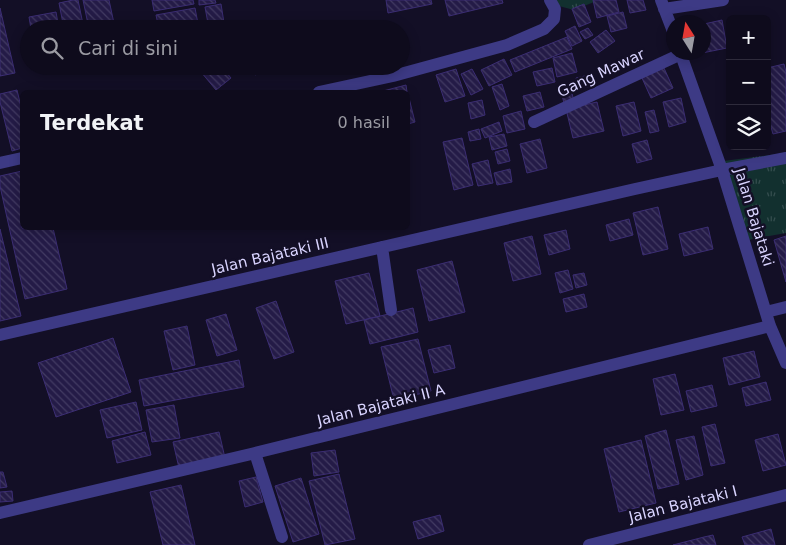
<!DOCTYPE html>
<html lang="id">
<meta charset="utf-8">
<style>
body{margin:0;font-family:"DejaVu Sans",sans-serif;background:#1c1929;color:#f1f3f6}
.controls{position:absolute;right:15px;top:15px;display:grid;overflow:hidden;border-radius:8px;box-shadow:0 2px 12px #0003}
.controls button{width:45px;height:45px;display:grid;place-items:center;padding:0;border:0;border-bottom:1px solid #2e2b3b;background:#0e0b1c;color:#f1f3f6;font:25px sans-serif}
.compass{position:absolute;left:666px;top:15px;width:45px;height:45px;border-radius:50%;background:#0e0b1c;box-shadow:0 2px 12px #0003;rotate:349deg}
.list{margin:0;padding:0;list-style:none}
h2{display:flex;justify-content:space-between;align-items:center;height:65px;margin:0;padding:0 20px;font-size:21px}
h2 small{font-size:16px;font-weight:400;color:#9b9ba3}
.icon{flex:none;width:28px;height:28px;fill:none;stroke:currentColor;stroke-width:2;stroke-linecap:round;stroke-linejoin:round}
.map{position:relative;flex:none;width:786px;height:545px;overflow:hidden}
.search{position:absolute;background:#0e0b1c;box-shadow:0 2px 12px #0003;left:20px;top:20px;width:390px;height:55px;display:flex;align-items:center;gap:12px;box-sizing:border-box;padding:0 18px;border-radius:28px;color:#9b9ba3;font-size:19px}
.panel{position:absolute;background:#0e0b1c;box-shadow:0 2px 12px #0003;left:20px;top:90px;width:390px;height:140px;border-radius:8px}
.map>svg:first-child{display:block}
.grass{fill:url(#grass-tufts)}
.building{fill:url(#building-back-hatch);stroke:#3b2d73}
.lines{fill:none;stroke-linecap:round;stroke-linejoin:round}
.minor{stroke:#3d3a85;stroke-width:12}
.labels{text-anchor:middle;stroke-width:5;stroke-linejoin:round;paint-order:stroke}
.street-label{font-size:15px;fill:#d9d4ff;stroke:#130f26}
</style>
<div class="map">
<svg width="786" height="545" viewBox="0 0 786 545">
<defs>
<pattern id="grass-tufts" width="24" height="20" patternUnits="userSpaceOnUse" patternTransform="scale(1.25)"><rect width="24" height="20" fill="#12302f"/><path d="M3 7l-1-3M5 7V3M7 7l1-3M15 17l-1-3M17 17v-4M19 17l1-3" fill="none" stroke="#344d4e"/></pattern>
<pattern id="building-back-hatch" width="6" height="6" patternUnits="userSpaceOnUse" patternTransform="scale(1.25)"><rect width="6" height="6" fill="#241b47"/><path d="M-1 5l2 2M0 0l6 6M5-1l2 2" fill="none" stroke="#433b63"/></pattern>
</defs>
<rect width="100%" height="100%" fill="#130f26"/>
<path class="grass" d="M546 0H599L574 10 548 3Z
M786 153V233L742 241 716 162Z"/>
<path class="building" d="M73 0H78L84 29H64L59 3Z
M83 0H109L115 28 89 29Z
M152 0H193L194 4 154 11Z
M199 0H215L216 3 199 5Z
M386 0H431L432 4 388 13Z
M445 0H502L503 3 449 16Z
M593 0H616L619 12 597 18Z
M627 0H643L646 10 630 13Z
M221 4 225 29H209L205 7Z
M584 4 591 22 579 27 572 9Z
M0 8 15 73 0 76Z
M195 8 199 29H159L156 15Z
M56 12 59 29H31L29 17Z
M623 12 627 28 611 32 607 16Z
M722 20 727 48 697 54V52H704V24Z
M263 21 267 29H247Z
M575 26 582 41 572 46 565 31Z
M588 28 593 35 585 39 580 32Z
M606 30 615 41 598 53 590 42Z
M567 37 572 49 515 72 510 60Z
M572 53 577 72 557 77 553 58Z
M504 59 512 75 489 86 481 70Z
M784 64 786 72V131L773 134 767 113V68Z
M196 66H221L231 78 216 90Z
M251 66H273L255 75Z
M552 68 555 82 537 86 533 72Z
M664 68 673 88 651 98 642 78Z
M456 69 465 96 445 102 436 75Z
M472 69 483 89 471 95 461 74Z
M589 75 591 86 579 89 576 78Z
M502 84 509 106 500 110 492 87Z
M406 85 407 92H383V91Z
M570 86 574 101 564 103 560 88Z
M17 90 22 111V148L12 151 0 102V94Z
M540 92 544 107 527 111 523 96Z
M408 94 415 122 408 124Z
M681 98 686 122 669 127 663 102Z
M482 100 485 115 471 119 468 103Z
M597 102 604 131 573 138 566 109Z
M634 102 641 131 623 136 616 106Z
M654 110 659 131 650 133 645 112Z
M521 111 525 129 507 133 503 116Z
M499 122 502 131 485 138 481 129Z
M479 129 481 139 470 141 468 132Z
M504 134 507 146 492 150 489 137Z
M462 138 473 185 454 190 443 142Z
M540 139 547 168 527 173 520 144Z
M647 140 652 159 637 163 632 144Z
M507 149 510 161 498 164 495 152Z
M488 160 493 183 478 186 472 164Z
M510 169 512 182 497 185 494 173Z
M22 171V228H53L67 289 25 299 0 186V176Z
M658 207 668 249 643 255 633 213Z
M629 219 633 235 610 241 606 225Z
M708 227 713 249 684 256 679 234Z
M0 229 21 316 0 321Z
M566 230 570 249 549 255 544 235Z
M532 236 541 274 513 281 504 243Z
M786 236V282L774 240Z
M452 261 465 312 429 321 417 270Z
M568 270 573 289 560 293 555 273Z
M369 273 380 316 346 324 335 281Z
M584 273 587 285 576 288 573 275Z
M584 294 587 307 566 312 563 299Z
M276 301 294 352 274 359 256 308Z
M413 308 418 332 370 344 364 320Z
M226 314 237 350 217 356 206 320Z
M187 326 195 365 173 370 164 331Z
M113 338 131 392 56 417 38 363Z
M418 339 431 391 394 400 381 347Z
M450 345 455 368 434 373 428 350Z
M754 351 760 377 729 385 723 358Z
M239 360 244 387 144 406 139 380Z
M675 374 684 410 661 415 653 379Z
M766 382 771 400 746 406 742 388Z
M712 385 717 406 691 412 686 391Z
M136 402 142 430 107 438 100 410Z
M174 405 180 438 152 442 146 410Z
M715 424 725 463 711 466 702 427Z
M666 430 679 484 658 489 645 436Z
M145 432 151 455 117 463 112 441Z
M219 432 225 458 179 468 173 442Z
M778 434 786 465 763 471 755 440Z
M694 436 703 475 686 480 676 440Z
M641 440 656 503 619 512 604 449Z
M335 450 339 472 314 476 311 453Z
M0 472H3L7 487 0 488Z
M339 474 355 539 325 545 309 481Z
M256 477 263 502 245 507 239 481Z
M301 478 319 534 293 542 275 486Z
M181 485 195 545H163L150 492Z
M12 491 13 501 0 502V492Z
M440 515 444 531 418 539 413 522Z
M771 529 775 545H745L742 537Z
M713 535 716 545H673L704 537Z"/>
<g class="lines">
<path class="minor" d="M661 0 674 34
M664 9 723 0
M680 52 722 170 770 326 786 363
M319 92 393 76 507 45 544 29 554 19 555 9 550 0
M534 122 681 54
M0 163 22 158
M382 247 391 310
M766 312 786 307
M0 335 635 189 722 170 786 158
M255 453 282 537
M0 513 255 453 770 326
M589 545 786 495"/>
</g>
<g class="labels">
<g class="street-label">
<text transform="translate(601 73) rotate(-25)" y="5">Gang Mawar</text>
<text transform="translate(754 217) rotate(73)" y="5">Jalan Bajataki</text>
<text transform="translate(270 256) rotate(-13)" y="5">Jalan Bajataki III</text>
<text transform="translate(381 405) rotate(-14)" y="5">Jalan Bajataki II A</text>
<text transform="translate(683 504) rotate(-14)" y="5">Jalan Bajataki I</text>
</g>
</g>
</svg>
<div class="controls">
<button>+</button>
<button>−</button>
<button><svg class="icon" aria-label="layers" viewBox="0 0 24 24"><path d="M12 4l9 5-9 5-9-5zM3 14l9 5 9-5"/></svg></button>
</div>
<svg class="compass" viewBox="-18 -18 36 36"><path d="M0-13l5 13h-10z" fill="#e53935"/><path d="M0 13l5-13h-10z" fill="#9b9ba3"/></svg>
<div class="search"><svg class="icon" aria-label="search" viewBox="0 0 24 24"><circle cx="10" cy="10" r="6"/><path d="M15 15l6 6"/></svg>Cari di sini</div>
<section class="panel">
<h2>Terdekat<small>0 hasil</small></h2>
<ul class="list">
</ul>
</section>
</div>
